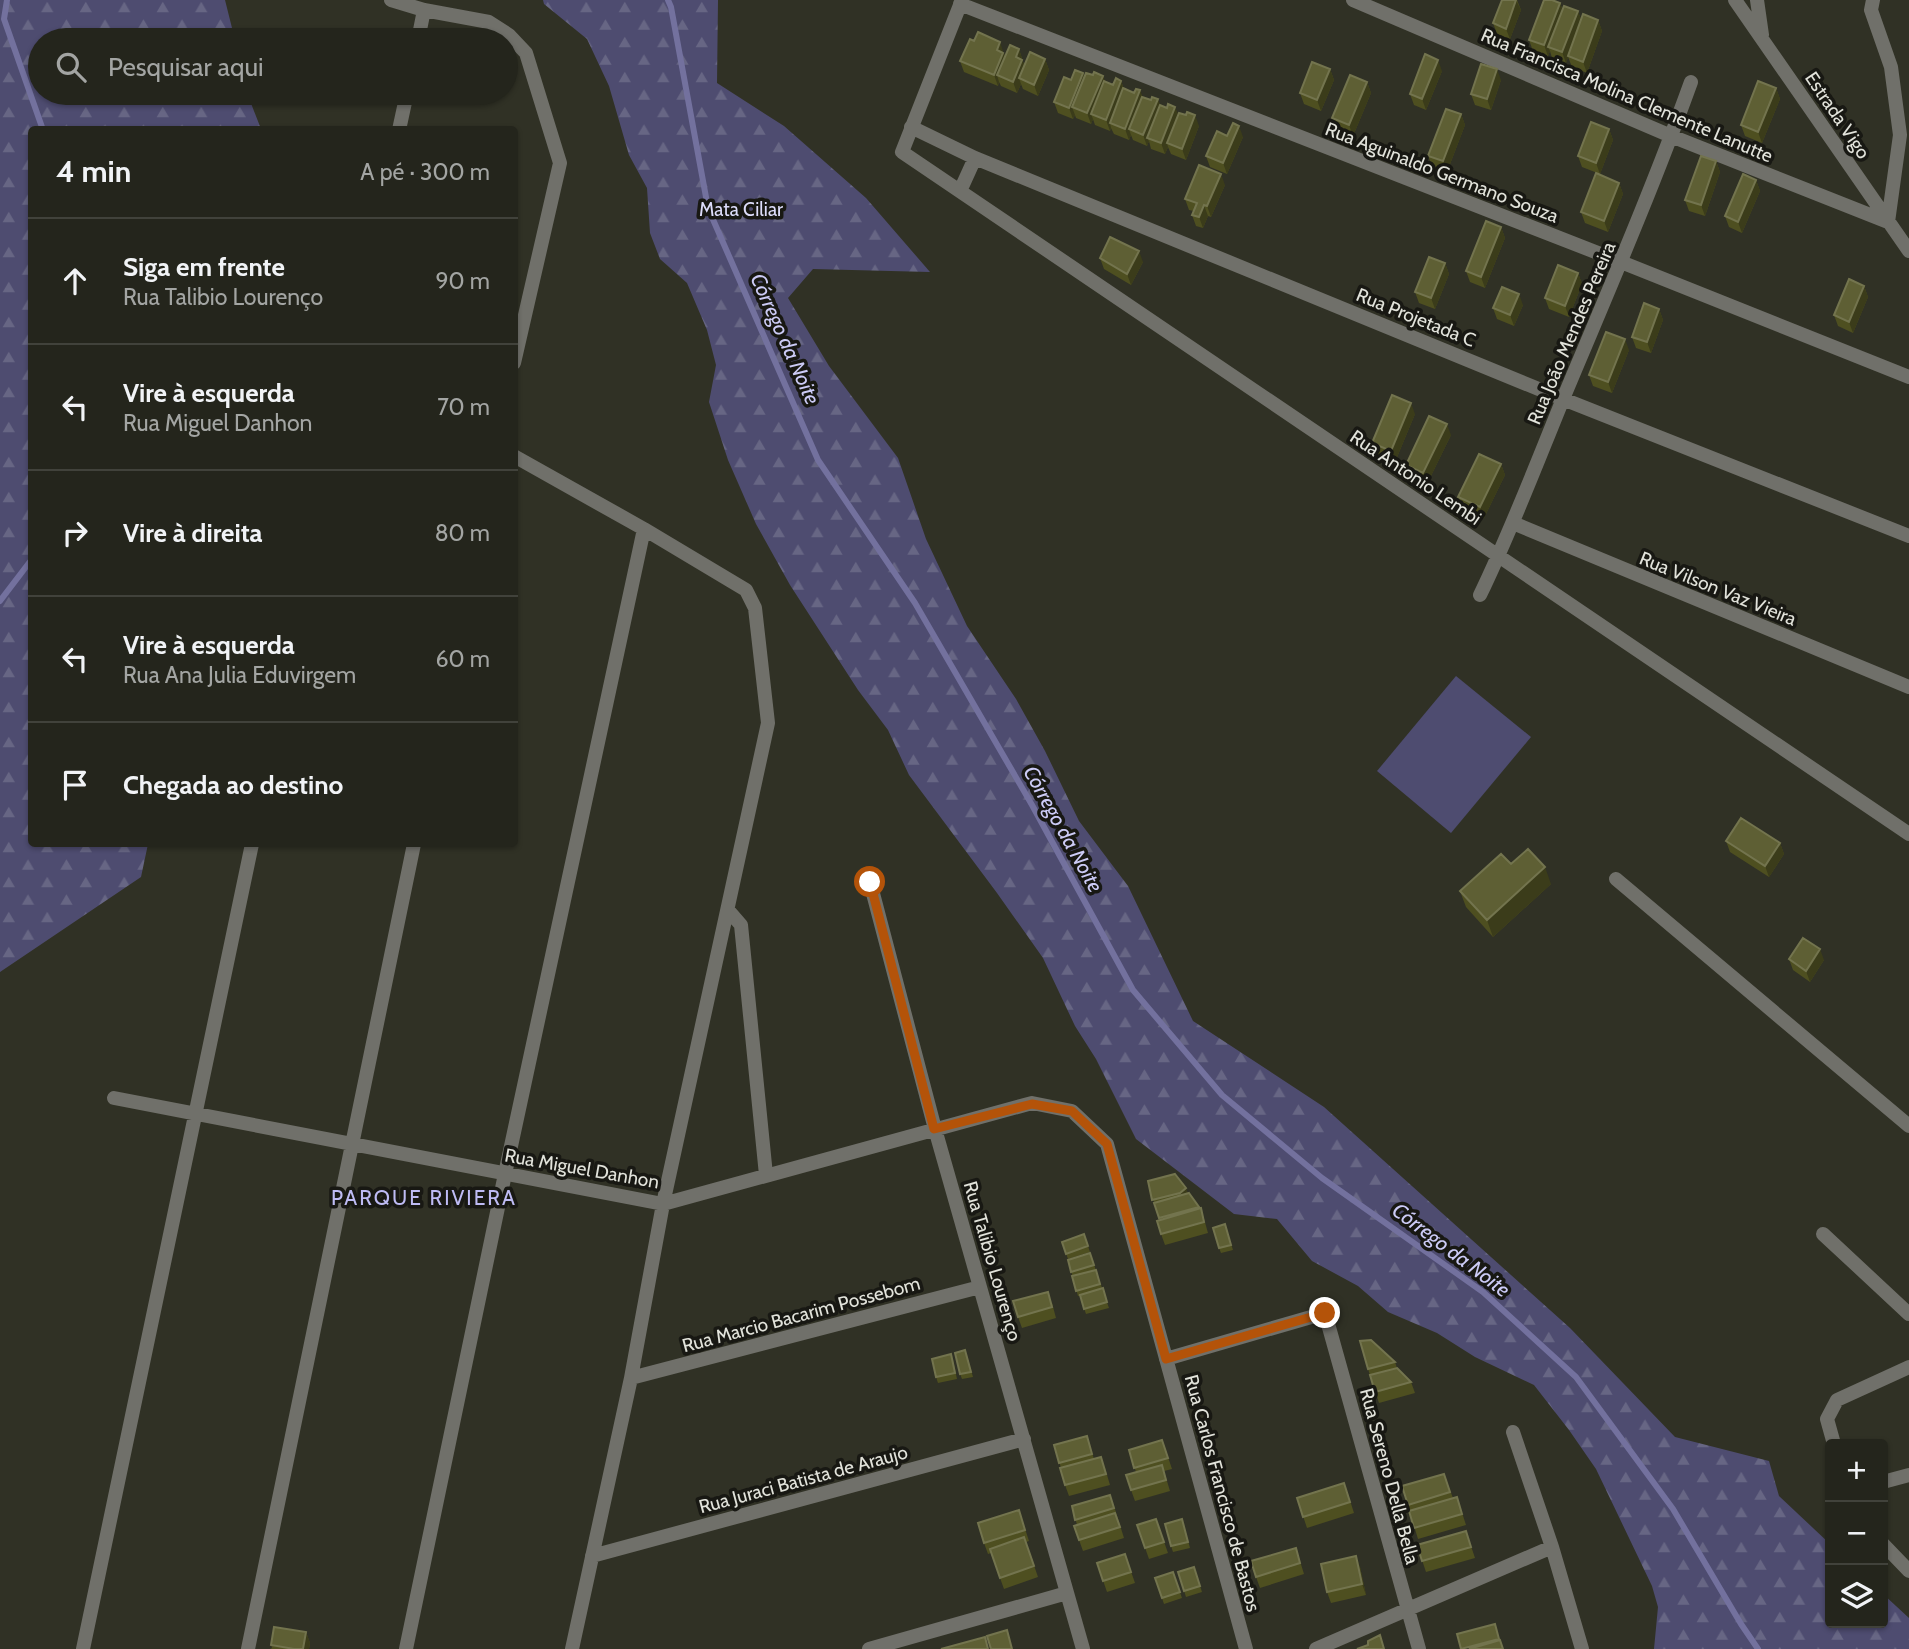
<!DOCTYPE html>
<html lang="pt">
<meta charset="utf-8">
<style>
body{margin:0;font-family:Cabin,sans-serif;background:#303129;color:#f1f3f6}
.controls{position:absolute;right:21px;bottom:21px;display:grid;overflow:hidden;border-radius:7px;box-shadow:0 2px 5px #0004}
.controls button{width:63px;height:63px;display:grid;place-items:center;padding:0;border:0;border-bottom:2px solid #41423b;background:#24251c;color:#f1f3f6;font:35px sans-serif}
.stop{position:absolute;width:21px;height:21px;margin:-16px;border:5px solid #b45309;border-radius:50%;background:#fff}
.stop.end{background:#b45309;border-color:#fff;box-shadow:0 2px 7px #0008}
.list{margin:0;padding:0;list-style:none}
h2{display:flex;justify-content:space-between;align-items:center;height:91px;margin:0;padding:0 28px;font-size:30px}
h2 small{font-size:23px;font-weight:400;color:#a3a5a3}
.list li{display:grid;grid-template-columns:46px 1fr auto;gap:21px;align-items:center;box-sizing:border-box;height:126px;padding:0 28px;border-top:2px solid #41423b}
.list b{display:block;font-size:26px;white-space:nowrap}
.list p{margin:0;font-size:23px;white-space:nowrap;color:#a3a5a3}
.list em{font-size:23px;font-style:normal;color:#a3a5a3}
.icon{flex:none;width:38px;height:38px;fill:none;stroke:currentColor;stroke-width:2;stroke-linecap:round;stroke-linejoin:round}
.map{position:relative;flex:none;width:1909px;height:1649px;overflow:hidden}
.search{position:absolute;background:#24251c;box-shadow:0 2px 5px #0004;left:28px;top:28px;width:490px;height:77px;display:flex;align-items:center;gap:18px;box-sizing:border-box;padding:0 24px;border-radius:38px;color:#a3a5a3;font-size:26px}
.panel{position:absolute;background:#24251c;box-shadow:0 2px 5px #0004;left:28px;top:126px;width:490px;height:721px;border-radius:7px}
.map>svg:first-child{display:block}
.forest{fill:url(#forest-firs)}
.pitch{fill:#4e4c70}
.lines{fill:none;stroke-linecap:round;stroke-linejoin:round}
.stream{stroke:#73719e;stroke-width:6}
.street{stroke:#70706a;stroke-width:14}
.wall{fill:#4e4f20}
.shaded-wall{fill:#3b3c1a}
.building{fill:#5e5f34;stroke:#73744e;stroke-width:2}
.route{stroke:#b45309;stroke-width:9}
.labels{text-anchor:middle;stroke-width:7;stroke-linejoin:round;paint-order:stroke}
.street-label{font-size:19px;fill:#e2e3db;stroke:#181813}
.park-label{font-size:19px;fill:#ddddfa;stroke:#181813}
.water-label{font-size:21px;font-style:italic;fill:#cccbf6;stroke:#181813}
.neighbourhood-label{font-size:21px;letter-spacing:2px;fill:#bebbf4;stroke:#181813}
</style>
<div class="map">
<svg width="1909" height="1649" viewBox="0 0 1909 1649">
<defs>
<pattern id="forest-firs" width="22" height="20" patternUnits="userSpaceOnUse" patternTransform="scale(1.75)"><rect width="22" height="20" fill="#4e4c70"/><path d="M5 1l3.5 6h-7zM16 11l3.5 6h-7z" fill="#676684"/></pattern>
</defs>
<rect width="100%" height="100%" fill="#303125"/>
<path class="forest" d="M0 0H225L235 40H40V93H247L261 129 32 130V844H148L141 877 0 972Z
M543 0H718L717 83 784 126 866 198 930 272 813 269 788 298 829 366 898 458 926 539 967 626 1016 699 1045 751 1079 821 1128 886 1193 1021 1324 1107 1570 1328 1675 1437 1769 1461 1779 1496 1830 1544V1623H1883V1594L1909 1618V1649H1654L1658 1607 1652 1586 1596 1469 1569 1430 1534 1385 1475 1357 1437 1333 1388 1312 1358 1286 1312 1261 1277 1219 1234 1214 1136 1139 1096 1059 1075 1026 1043 958 997 893 909 775 888 730 858 690 790 585 756 524 728 460 709 402 716 365 707 330 687 283 660 259 650 233 647 188 629 155 609 86 587 39 544 4Z"/>
<path class="pitch" d="M1456 676 1531 737 1451 833 1377 771Z"/>
<g class="lines">
<path class="stream" d="M7 0 4 19 43 130
M668 0 671 7 708 208 818 460 915 603 1032 805 1133 990 1222 1095 1322 1178 1483 1292 1576 1377 1673 1509 1741 1624 1758 1649
M0 601 32 559"/>
<path class="street" d="M391 0 424 10 489 22 509 35 526 53 560 163 514 363
M962 0 902 152 1909 834
M1353 0 1671 136 1888 222 1900 135 1891 67 1871 10 1873 0
M1735 0 1909 251
M1757 0 1762 35
M960 4 1621 262 1909 377
M418 40 424 10
M911 127 975 158 1563 399 1909 536
M399 130 407 93
M960 191 975 158
M514 456 644 529 746 590 755 608 768 723 663 1204 631 1378 572 1649
M1513 523 1909 687
M1480 595C1511 531 1536 465 1563 399 1607 294 1652 190 1691 82
M1616 879 1909 1126
M870 882 935 1129 1083 1649
M728 910 741 925 766 1175
M114 1098 663 1204 1032 1103 1072 1111 1107 1144 1246 1649
M1823 1234 1909 1314
M1166 1359 1325 1313 1419 1649
M631 1378 980 1287
M1513 1432 1552 1547 1582 1649
M1834 1444 1827 1419 1837 1400 1909 1367
M1883 1482 1909 1475
M1883 1544 1909 1571
M592 1556 1024 1439
M83 1649 252 844
M248 1649 414 844
M406 1649 505 1174 644 529
M869 1649 1067 1593
M1316 1649 1552 1547"/>
</g>
<path class="wall" d="M1502 0H1517L1521 10 1510 39 1497 34 1493 23Z
M1560 3 1563 11H1578L1581 20H1598L1602 31 1587 73 1572 67 1568 57 1566 63 1552 58 1550 51 1548 56 1533 51 1529 40Z
M1019 49 1024 65 1045 59 1049 70 1038 96 1023 89 1021 84 1017 93 1001 86 999 82 998 86 964 72 960 61 1004 53 1005 57Z
M1330 69 1334 80 1321 111 1304 104 1300 93Z
M1442 71 1426 110 1414 105 1410 94Z
M1083 73 1085 77 1093 75 1103 76 1105 82 1113 85 1121 81 1124 89 1134 93 1140 90 1142 97 1199 126 1186 160 1171 154 1168 147 1165 154 1151 149 1149 141 1147 146 1133 140 1131 135 1129 140 1114 134 1111 128 1110 131 1095 125 1093 119 1091 124 1076 118 1075 115 1073 119 1058 113 1054 102 1071 80Z
M1501 80 1491 110 1475 105 1471 94Z
M1367 82 1371 93 1353 136 1336 129 1332 118Z
M1776 88 1780 99 1762 143 1745 136 1741 125Z
M1461 114 1465 125 1447 172 1432 166 1428 156Z
M1609 129 1613 140 1600 174 1582 167 1578 156Z
M1227 136 1243 137 1227 174 1210 167 1206 156Z
M1716 161 1720 172 1705 216 1689 211 1685 200Z
M1756 180 1760 191 1742 233 1729 227 1725 216Z
M1619 183 1623 194 1608 232 1585 223 1581 212Z
M1225 185 1211 217 1208 216 1203 228 1196 226 1192 215 1194 211 1189 210 1185 199Z
M1501 227 1505 238 1485 288 1470 282 1466 271Z
M1100 258 1143 262 1131 285 1104 269Z
M1445 263 1449 274 1435 309 1419 303 1415 292Z
M1578 273 1582 284 1569 317 1549 309 1545 298Z
M1864 286 1868 297 1853 333 1838 326 1834 315Z
M1523 305 1514 326 1497 319 1493 308Z
M1659 309 1663 320 1651 353 1636 348 1632 337Z
M1629 350 1612 393 1593 386 1589 375Z
M1415 414 1395 462 1376 454 1372 443Z
M1451 435 1427 484 1410 476 1406 465Z
M1501 464 1505 475 1484 518 1462 508 1458 497Z
M1726 841 1780 843 1784 854 1769 877 1730 852Z
M1511 864 1551 884 1493 937 1466 907 1460 891Z
M1789 959 1824 960 1810 982 1793 970Z
M1148 1181 1188 1194 1199 1209 1201 1208 1208 1233 1165 1245 1161 1234 1159 1220Z
M1225 1224 1233 1250 1221 1253 1219 1248Z
M1084 1234 1090 1252 1068 1259 1062 1242Z
M1090 1253 1109 1308 1086 1314 1080 1296H1078L1068 1260Z
M1052 1303 1056 1318 1022 1328 1018 1317Z
M967 1356 973 1377 962 1379 960 1374Z
M953 1360 957 1379 938 1383 936 1377Z
M1395 1362 1397 1368 1411 1382 1415 1393 1379 1403 1368 1369Z
M1087 1436 1094 1459 1105 1468 1110 1485 1069 1496 1065 1485 1061 1468 1054 1445Z
M1129 1450 1166 1451 1172 1469 1164 1471 1170 1491 1135 1501 1131 1490 1136 1472Z
M1444 1474 1453 1498 1457 1497 1466 1525 1418 1539 1402 1486Z
M1348 1494 1354 1513 1307 1528 1297 1498Z
M1072 1506H1114L1124 1538 1083 1551 1074 1526 1077 1525Z
M1019 1510 1029 1541 1026 1542 1038 1577 1004 1589 991 1553 988 1554 984 1543Z
M1156 1519 1168 1553 1149 1559 1137 1525Z
M1184 1525 1190 1548 1173 1552 1171 1546Z
M1466 1531 1475 1558 1426 1572 1417 1545Z
M1296 1548 1304 1574 1260 1588 1256 1577Z
M1125 1554 1135 1583 1107 1592 1097 1563Z
M1194 1567 1202 1592 1186 1597 1178 1572Z
M1360 1567 1366 1595 1331 1603 1327 1592Z
M1173 1572 1182 1598 1164 1604 1155 1578Z
M306 1632 310 1643 309 1649H270L272 1648 271 1645Z"/>
<path class="shaded-wall" d="M1516 0 1521 10 1510 39 1506 29Z
M1560 3 1564 14 1548 47 1550 51 1548 56 1544 45Z
M1578 11 1582 22 1566 63 1562 52Z
M1598 20 1602 31 1587 73 1583 62Z
M1000 42 1007 64 997 75 999 82 998 86 994 75 997 50Z
M1019 49 1026 71 1019 78 1021 84 1017 93 1013 82 1016 57Z
M1045 59 1049 70 1038 96 1034 85Z
M1438 60 1442 71 1426 110 1422 99Z
M1330 69 1334 80 1321 111 1317 100Z
M1497 69 1501 80 1491 110 1487 99Z
M1083 73 1087 84 1072 107 1075 115 1073 119 1069 108Z
M1103 76 1107 87 1091 114 1093 119 1091 124 1087 113Z
M1121 81 1125 92 1110 123 1111 128 1110 131 1106 120Z
M1367 82 1371 93 1353 136 1349 125Z
M1776 88 1780 99 1762 143 1758 132Z
M1140 90 1144 101 1129 129 1131 135 1129 140 1125 129Z
M1158 99 1162 110 1147 138 1149 141 1147 146 1143 135Z
M1175 107 1180 118 1167 143 1168 147 1165 154 1161 143Z
M1461 114 1465 125 1447 172 1443 161Z
M1195 115 1199 126 1186 160 1182 149Z
M1239 126 1243 137 1227 174 1223 163Z
M1609 129 1613 140 1600 174 1596 163Z
M1716 161 1720 172 1705 216 1701 205Z
M1221 174 1225 185 1211 217 1207 206Z
M1756 180 1760 191 1742 233 1738 222Z
M1619 183 1623 194 1608 232 1604 221Z
M1204 205 1208 216 1203 228 1199 217Z
M1501 227 1505 238 1485 288 1481 277Z
M1139 251 1143 262 1131 285 1127 274Z
M1445 263 1449 274 1435 309 1431 298Z
M1578 273 1582 284 1569 317 1565 306Z
M1864 286 1868 297 1853 333 1849 322Z
M1519 294 1523 305 1514 326 1510 315Z
M1659 309 1663 320 1651 353 1647 342Z
M1625 339 1629 350 1612 393 1608 382Z
M1411 403 1415 414 1395 462 1391 451Z
M1447 424 1451 435 1427 484 1423 473Z
M1501 464 1505 475 1484 518 1480 507Z
M1780 843 1784 854 1769 877 1765 866Z
M1545 867 1551 884 1493 937 1487 920Z
M1820 949 1824 960 1810 982 1806 971Z
M1186 1188 1190 1199 1184 1204 1180 1193Z
M1356 1556 1360 1567 1366 1595 1362 1584Z
M306 1632 310 1643 309 1649H303Z"/>
<path class="building" d="M1502 0H1516L1506 29 1493 23Z
M1544 0H1552L1560 3 1544 45 1529 40Z
M1564 6 1578 11 1562 52 1548 47Z
M1583 14 1598 20 1583 62 1568 56Z
M978 32 1000 42 997 50 1003 53 994 75 960 61 970 39 974 41Z
M1010 45 1019 49 1016 57 1022 60 1013 82 997 75Z
M1030 52 1045 59 1034 85 1019 78Z
M1425 54 1438 60 1422 99 1410 94Z
M1312 62 1330 69 1317 100 1300 93Z
M1481 64 1497 69 1487 99 1471 94Z
M1075 70 1083 73 1069 108 1054 102 1064 77 1071 80Z
M1094 72 1103 76 1087 113 1072 107 1086 73 1093 75Z
M1350 75 1367 82 1349 125 1332 118Z
M1116 78 1121 81 1106 120 1091 114 1104 81 1113 85Z
M1758 81 1776 88 1758 132 1741 125Z
M1123 88 1134 93 1136 89 1140 90 1125 129 1110 123Z
M1142 97 1151 100 1152 97 1158 99 1143 135 1129 129Z
M1168 104 1175 107 1161 143 1147 138 1160 105 1167 108Z
M1446 109 1461 114 1443 161 1428 156Z
M1187 112 1195 115 1182 149 1167 143 1179 113 1186 115Z
M1591 122 1609 129 1596 163 1578 156Z
M1233 123 1239 126 1223 163 1206 156 1217 131 1227 136Z
M1701 156 1716 161 1701 205 1685 200Z
M1199 165 1221 174 1207 206 1204 205 1199 217 1192 215 1197 203 1185 199Z
M1596 173 1619 183 1604 221 1581 212Z
M1743 174 1756 180 1738 222 1725 216Z
M1486 221 1501 227 1481 277 1466 271Z
M1110 237 1139 251 1127 274 1100 258Z
M1429 257 1445 263 1431 298 1415 292Z
M1558 265 1578 273 1565 306 1545 298Z
M1849 279 1864 286 1849 322 1834 315Z
M1502 287 1519 294 1510 315 1493 308Z
M1644 303 1659 309 1647 342 1632 337Z
M1606 332 1625 339 1608 382 1589 375Z
M1392 395 1411 403 1391 451 1372 443Z
M1429 416 1447 424 1423 473 1406 465Z
M1479 454 1501 464 1480 507 1458 497Z
M1741 818 1780 843 1765 866 1726 841Z
M1528 849 1545 867 1487 920 1460 891 1501 854 1511 864Z
M1803 938 1820 949 1806 971 1789 959Z
M1175 1174 1186 1188 1180 1193 1152 1200 1148 1181Z
M1189 1193 1199 1207 1159 1218 1154 1203Z
M1201 1208 1204 1222 1161 1234 1157 1221Z
M1225 1224 1231 1245 1219 1248 1213 1228Z
M1084 1234 1088 1246 1066 1254 1062 1242Z
M1090 1253 1094 1265 1071 1272 1068 1260Z
M1096 1270 1100 1284 1076 1291 1072 1276Z
M1103 1288 1107 1302 1084 1309 1080 1295Z
M1048 1292 1052 1307 1018 1317 1013 1301Z
M1371 1340 1395 1362 1368 1369 1360 1341Z
M965 1350 971 1372 960 1374 955 1353Z
M951 1354 955 1373 936 1377 932 1359Z
M1397 1368 1411 1382 1375 1392 1370 1375Z
M1087 1436 1092 1454 1059 1463 1054 1445Z
M1162 1440 1168 1458 1134 1468 1129 1450Z
M1101 1457 1106 1474 1065 1485 1060 1468Z
M1162 1465 1166 1480 1131 1490 1126 1475Z
M1444 1474 1450 1492 1408 1505 1402 1486Z
M1344 1483 1350 1502 1303 1517 1297 1498Z
M1110 1495 1114 1508 1075 1520 1072 1506Z
M1457 1497 1462 1514 1414 1528 1409 1511Z
M1019 1510 1025 1530 984 1543 978 1523Z
M1115 1513 1120 1527 1079 1540 1074 1526Z
M1156 1519 1164 1542 1145 1548 1137 1525Z
M1182 1519 1188 1542 1171 1546 1165 1524Z
M1466 1531 1471 1547 1422 1561 1417 1545Z
M1024 1537 1034 1566 1000 1578 990 1549Z
M1296 1548 1300 1563 1256 1577 1251 1561Z
M1125 1554 1131 1572 1103 1581 1097 1563Z
M1356 1556 1362 1584 1327 1592 1321 1564Z
M1194 1567 1200 1586 1184 1591 1178 1572Z
M1173 1572 1180 1592 1162 1598 1155 1578Z
M1495 1624 1499 1639 1461 1649 1457 1634Z
M274 1627 306 1632 303 1649H294L271 1645Z
M1007 1630 1012 1649H991L987 1636Z
M1380 1635 1384 1649H1357L1368 1645V1641Z
M985 1637 988 1649H941Z
M1500 1640 1503 1649H1469Z"/>
<g class="lines">
<path class="route" d="M870 882 934 1129 1032 1104 1072 1111 1107 1144 1166 1359 1325 1313"/>
</g>
<g class="labels">
<g class="street-label">
<text transform="translate(1627 95) rotate(23)" y="7">Rua Francisca Molina Clemente Lanutte</text>
<text transform="translate(1838 115) rotate(56)" y="7">Estrada Vigo</text>
<text transform="translate(1442 172) rotate(21)" y="7">Rua Aguinaldo Germano Souza</text>
<text transform="translate(1416 317) rotate(22)" y="7">Rua Projetada C</text>
<text transform="translate(1571 333) rotate(-67)" y="7">Rua João Mendes Pereira</text>
<text transform="translate(1416 477) rotate(34)" y="7">Rua Antonio Lembi</text>
<text transform="translate(1718 588) rotate(22)" y="7">Rua Vilson Vaz Vieira</text>
<text transform="translate(582 1168) rotate(10)" y="7">Rua Miguel Danhon</text>
<text transform="translate(993 1261) rotate(74)" y="7">Rua Talibio Lourenço</text>
<text transform="translate(801 1314) rotate(-15)" y="7">Rua Marcio Bacarim Possebom</text>
<text transform="translate(1390 1476) rotate(75)" y="7">Rua Sereno Della Bella</text>
<text transform="translate(803 1479) rotate(-15)" y="7">Rua Juraci Batista de Araujo</text>
<text transform="translate(1223 1493) rotate(75)" y="7">Rua Carlos Francisco de Bastos</text>
</g>
<g class="park-label">
<text x="741" y="216">Mata Ciliar</text>
</g>
<g class="water-label">
<text transform="translate(785 339) rotate(66)" y="7">Córrego da Noite</text>
<text transform="translate(1063 829) rotate(61)" y="7">Córrego da Noite</text>
<text transform="translate(1451 1250) rotate(37)" y="7">Córrego da Noite</text>
</g>
<g class="neighbourhood-label">
<text x="424" y="1205">PARQUE RIVIERA</text>
</g>
</g>
</svg>
<div class="controls">
<button>+</button>
<button>−</button>
<button><svg class="icon" aria-label="layers" viewBox="0 0 24 24"><path d="M12 4l9 5-9 5-9-5zM3 14l9 5 9-5"/></svg></button>
</div>
<div class="stop" style="left:870px;top:882px"></div>
<div class="stop end" style="left:1325px;top:1313px"></div>
<div class="search"><svg class="icon" aria-label="search" viewBox="0 0 24 24"><circle cx="10" cy="10" r="6"/><path d="M15 15l6 6"/></svg>Pesquisar aqui</div>
<section class="panel">
<h2>4 min<small>A pé · 300 m</small></h2>
<ul class="list">
<li><svg class="icon" aria-label="ahead" viewBox="0 0 24 24"><path d="M12 20V5M6 11l6-6 6 6"/></svg><div><b>Siga em frente</b><p>Rua Talibio Lourenço</p></div><em>90 m</em></li>
<li><svg class="icon" aria-label="left" viewBox="0 0 24 24"><path d="M17 20v-9H6M10 6l-5 5 5 5"/></svg><div><b>Vire à esquerda</b><p>Rua Miguel Danhon</p></div><em>70 m</em></li>
<li><svg class="icon" aria-label="right" viewBox="0 0 24 24"><path d="M7 20v-9h11M14 6l5 5-5 5"/></svg><div><b>Vire à direita</b></div><em>80 m</em></li>
<li><svg class="icon" aria-label="left" viewBox="0 0 24 24"><path d="M17 20v-9H6M10 6l-5 5 5 5"/></svg><div><b>Vire à esquerda</b><p>Rua Ana Julia Eduvirgem</p></div><em>60 m</em></li>
<li><svg class="icon" aria-label="arrive" viewBox="0 0 24 24"><path d="M6 21V4h12l-3 4 3 4H6"/></svg><div><b>Chegada ao destino</b></div></li>
</ul>
</section>
</div>
